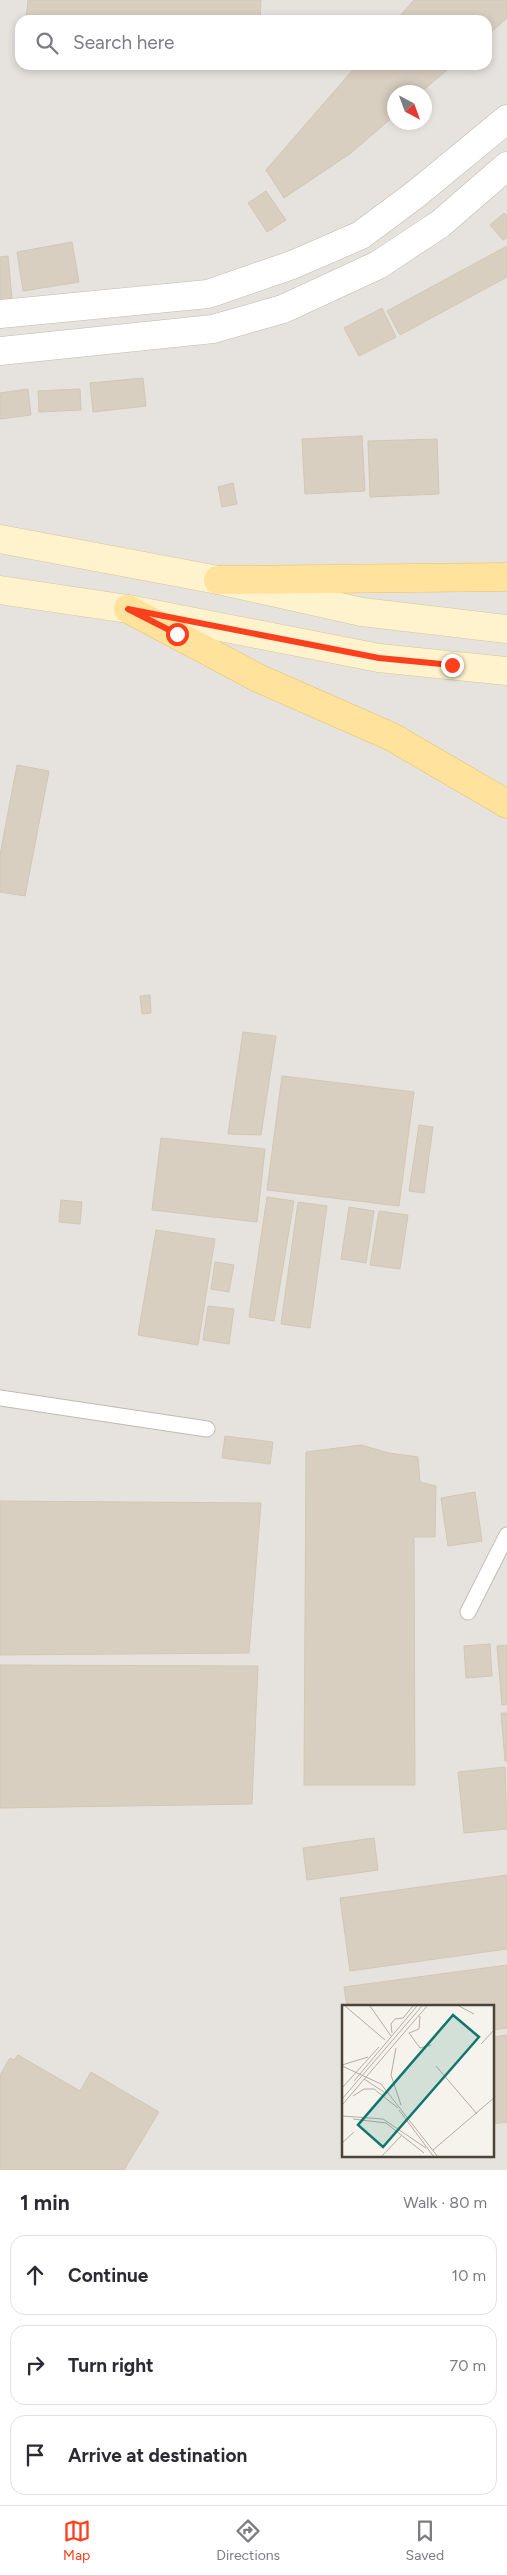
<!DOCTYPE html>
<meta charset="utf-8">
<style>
body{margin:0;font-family:Figtree,sans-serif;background:#f7f7f7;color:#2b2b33}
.compass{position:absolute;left:387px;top:85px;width:45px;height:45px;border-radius:50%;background:#fff;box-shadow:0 2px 8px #0003;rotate:139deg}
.stop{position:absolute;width:15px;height:15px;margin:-11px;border:4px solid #fc3f1d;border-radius:50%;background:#fff}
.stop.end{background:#fc3f1d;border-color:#fff;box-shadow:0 1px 5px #0008}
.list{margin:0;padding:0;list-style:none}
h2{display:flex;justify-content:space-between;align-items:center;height:65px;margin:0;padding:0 20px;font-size:21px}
h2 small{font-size:16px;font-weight:400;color:#7c7c81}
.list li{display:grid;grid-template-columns:32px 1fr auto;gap:15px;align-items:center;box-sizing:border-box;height:80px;margin:0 10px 10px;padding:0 10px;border:1px solid #e1e1e2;border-radius:15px}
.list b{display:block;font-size:19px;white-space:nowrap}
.list em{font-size:16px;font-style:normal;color:#7c7c81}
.icon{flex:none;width:28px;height:28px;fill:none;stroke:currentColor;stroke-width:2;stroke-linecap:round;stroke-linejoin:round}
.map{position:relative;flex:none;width:507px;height:2170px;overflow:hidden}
.search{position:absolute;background:#fff;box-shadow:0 2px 8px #0003;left:15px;right:15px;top:15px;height:55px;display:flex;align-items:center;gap:12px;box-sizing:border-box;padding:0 18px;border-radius:15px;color:#7c7c81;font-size:19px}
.sheet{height:335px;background:#fff}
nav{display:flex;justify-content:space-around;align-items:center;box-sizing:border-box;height:70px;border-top:1px solid #e1e1e2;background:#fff;font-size:14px;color:#7c7c81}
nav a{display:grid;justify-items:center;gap:2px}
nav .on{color:#fc3f1d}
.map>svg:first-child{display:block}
.industrial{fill:#e6e2dd;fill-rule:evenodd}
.building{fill:#d8cfc1;stroke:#d3c7b4}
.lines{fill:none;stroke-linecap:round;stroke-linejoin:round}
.service-casing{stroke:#c2bbae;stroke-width:17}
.tertiary-casing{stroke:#c2bbae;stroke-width:29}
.secondary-casing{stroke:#d6c79b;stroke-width:29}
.primary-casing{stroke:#e6c16a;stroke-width:29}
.service{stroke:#fff;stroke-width:15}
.tertiary{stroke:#fff;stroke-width:28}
.secondary{stroke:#fff3cd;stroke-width:28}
.primary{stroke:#ffe39c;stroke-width:28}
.route{stroke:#fc3f1d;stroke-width:6}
.inset-road{fill:none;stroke:#b2ada4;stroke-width:1}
.view{fill:#0f766e;fill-opacity:0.15;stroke:#0f766e;stroke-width:2.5}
.inset-edge{fill:none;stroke:#4b4439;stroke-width:2.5}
</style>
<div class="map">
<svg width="507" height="2170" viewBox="0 0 507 2170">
<rect width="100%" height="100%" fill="#f6f3ec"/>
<path class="industrial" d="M0 0H507V2170H0ZM20 20H487V65H20ZM394 92H424V122H394ZM343 2006H493V2156H343Z"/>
<path class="building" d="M28 0H261L260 20H26Z
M414 0H507V18L487 36V20H396Z
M357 65H453L421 92H394V116L351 153 284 198 266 170Z
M266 191 286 220 267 232 248 203Z
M504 213 507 216V238L503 240 490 225Z
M72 242 79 282 23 291 17 252Z
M507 246V277L400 335 387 311Z
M8 256 12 299 0 301V257Z
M382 308 396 337 359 356 344 328Z
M143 378 146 406 93 412 90 383Z
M28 389 31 415 0 419V393Z
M80 389 81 410 39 412 38 391Z
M362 436 365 491 305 494 302 439Z
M437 439 439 494 370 497 368 441Z
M233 483 237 504 222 507 218 487Z
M17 765 49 771 25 896 0 892V855Z
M150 995 151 1013 142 1014 140 996Z
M243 1032 276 1036 261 1135 228 1134Z
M282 1076 414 1092 399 1206 267 1190Z
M419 1125 433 1127 424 1193 409 1191Z
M161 1138 265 1149 257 1222 152 1210Z
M267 1197 294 1201 274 1321 249 1317Z
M61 1200 82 1202 80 1224 59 1222Z
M298 1202 327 1206 310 1328 281 1324Z
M349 1207 374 1211 366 1263 341 1259Z
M379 1211 408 1215 400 1269 370 1265Z
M156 1230 215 1239 198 1345 138 1335Z
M215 1262 234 1265 229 1292 211 1289Z
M208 1306 234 1309 229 1344 203 1340Z
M225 1436 273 1442 270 1464 222 1458Z
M361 1445 389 1453 418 1457 420 1482 436 1486 435 1537H414L415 1785H304L306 1452Z
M475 1492 482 1541 448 1546 441 1498Z
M0 1501 261 1503 249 1653 0 1655Z
M490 1644 492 1676 466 1678 464 1646Z
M507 1645V1704L502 1705 497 1646Z
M0 1665 258 1666 252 1804 0 1808Z
M501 1713H507V1761H505Z
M505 1767 507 1829 464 1833 458 1772Z
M374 1838 378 1870 307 1880 303 1848Z
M507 1875V1949L350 1971 340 1898Z
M507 1965V2028L493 2030V2006H347L344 1987Z
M507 2035V2122L493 2124V2037Z
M18 2055 80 2091 91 2072 159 2112 124 2170H0V2075L10 2058 14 2060Z"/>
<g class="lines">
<defs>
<path id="service" d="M0 1398 207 1429
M468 1612 507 1535"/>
<path id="tertiary" d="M0 314 208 294 292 265 361 235 416 194 507 119
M0 351 213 329 283 309 378 265 440 224 507 166"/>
<path id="secondary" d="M0 539 218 580 362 612 507 629
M0 590 128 609 379 658 507 671"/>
<path id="primary" d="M218 580 507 577
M128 609 258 678 392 737 507 804"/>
</defs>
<use href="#service" class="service-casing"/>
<use href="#tertiary" class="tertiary-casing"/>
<use href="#secondary" class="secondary-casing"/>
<use href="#primary" class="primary-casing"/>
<use href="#service" class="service"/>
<use href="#tertiary" class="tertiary"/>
<use href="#secondary" class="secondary"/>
<use href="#primary" class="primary"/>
</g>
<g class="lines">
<path class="route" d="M177 634 128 609 379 658 452 665"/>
</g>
<g transform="translate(342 2005)">
<rect width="152" height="152" fill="#f6f3ec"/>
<path class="inset-road" d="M3 1 43 35M28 1 49 31M117 1 132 9M61 13 71 1M50 28 49 19 53 14 61 13M67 28 78 43 89 40M67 28 77 24 78 11M139 39 153 24M54 43 49 70 59 100M0 60 26 52M0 61 39 79 96 152M94 61 135 109M22 74 42 87M12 76 75 1M0 83 37 42M11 91 22 84H32L56 103M0 94 80 1M0 100 85 1M57 105 92 152M0 111 41 114 84 143M11 114 44 118 82 148M0 138 12 127M91 145 153 92M39 152 60 130"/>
<path class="view" d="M111 10 137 32 41 142 16 120Z"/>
<rect width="152" height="152" class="inset-edge"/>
</g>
</svg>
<svg class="compass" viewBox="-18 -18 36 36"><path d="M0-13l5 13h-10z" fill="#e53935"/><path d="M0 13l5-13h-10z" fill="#7c7c81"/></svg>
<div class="stop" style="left:177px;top:634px"></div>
<div class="stop end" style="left:452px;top:665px"></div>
<div class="search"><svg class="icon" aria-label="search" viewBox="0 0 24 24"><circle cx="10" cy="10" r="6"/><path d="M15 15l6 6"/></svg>Search here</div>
</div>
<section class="sheet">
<h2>1 min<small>Walk · 80 m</small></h2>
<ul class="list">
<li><svg class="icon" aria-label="ahead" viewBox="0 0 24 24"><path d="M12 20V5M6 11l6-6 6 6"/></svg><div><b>Continue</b></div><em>10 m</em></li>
<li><svg class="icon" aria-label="right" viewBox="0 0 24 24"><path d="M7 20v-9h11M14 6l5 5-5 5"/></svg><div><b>Turn right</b></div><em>70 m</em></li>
<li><svg class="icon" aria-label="arrive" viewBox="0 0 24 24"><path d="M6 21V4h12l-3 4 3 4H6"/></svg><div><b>Arrive at destination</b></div></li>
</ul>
</section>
<nav>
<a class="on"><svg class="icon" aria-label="map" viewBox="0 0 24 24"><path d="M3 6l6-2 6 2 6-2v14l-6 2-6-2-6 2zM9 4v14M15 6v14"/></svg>Map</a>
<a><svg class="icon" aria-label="directions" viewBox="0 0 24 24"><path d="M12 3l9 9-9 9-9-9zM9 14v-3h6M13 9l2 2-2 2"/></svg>Directions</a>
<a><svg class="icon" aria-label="saved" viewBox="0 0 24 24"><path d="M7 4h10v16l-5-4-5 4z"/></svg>Saved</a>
</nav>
